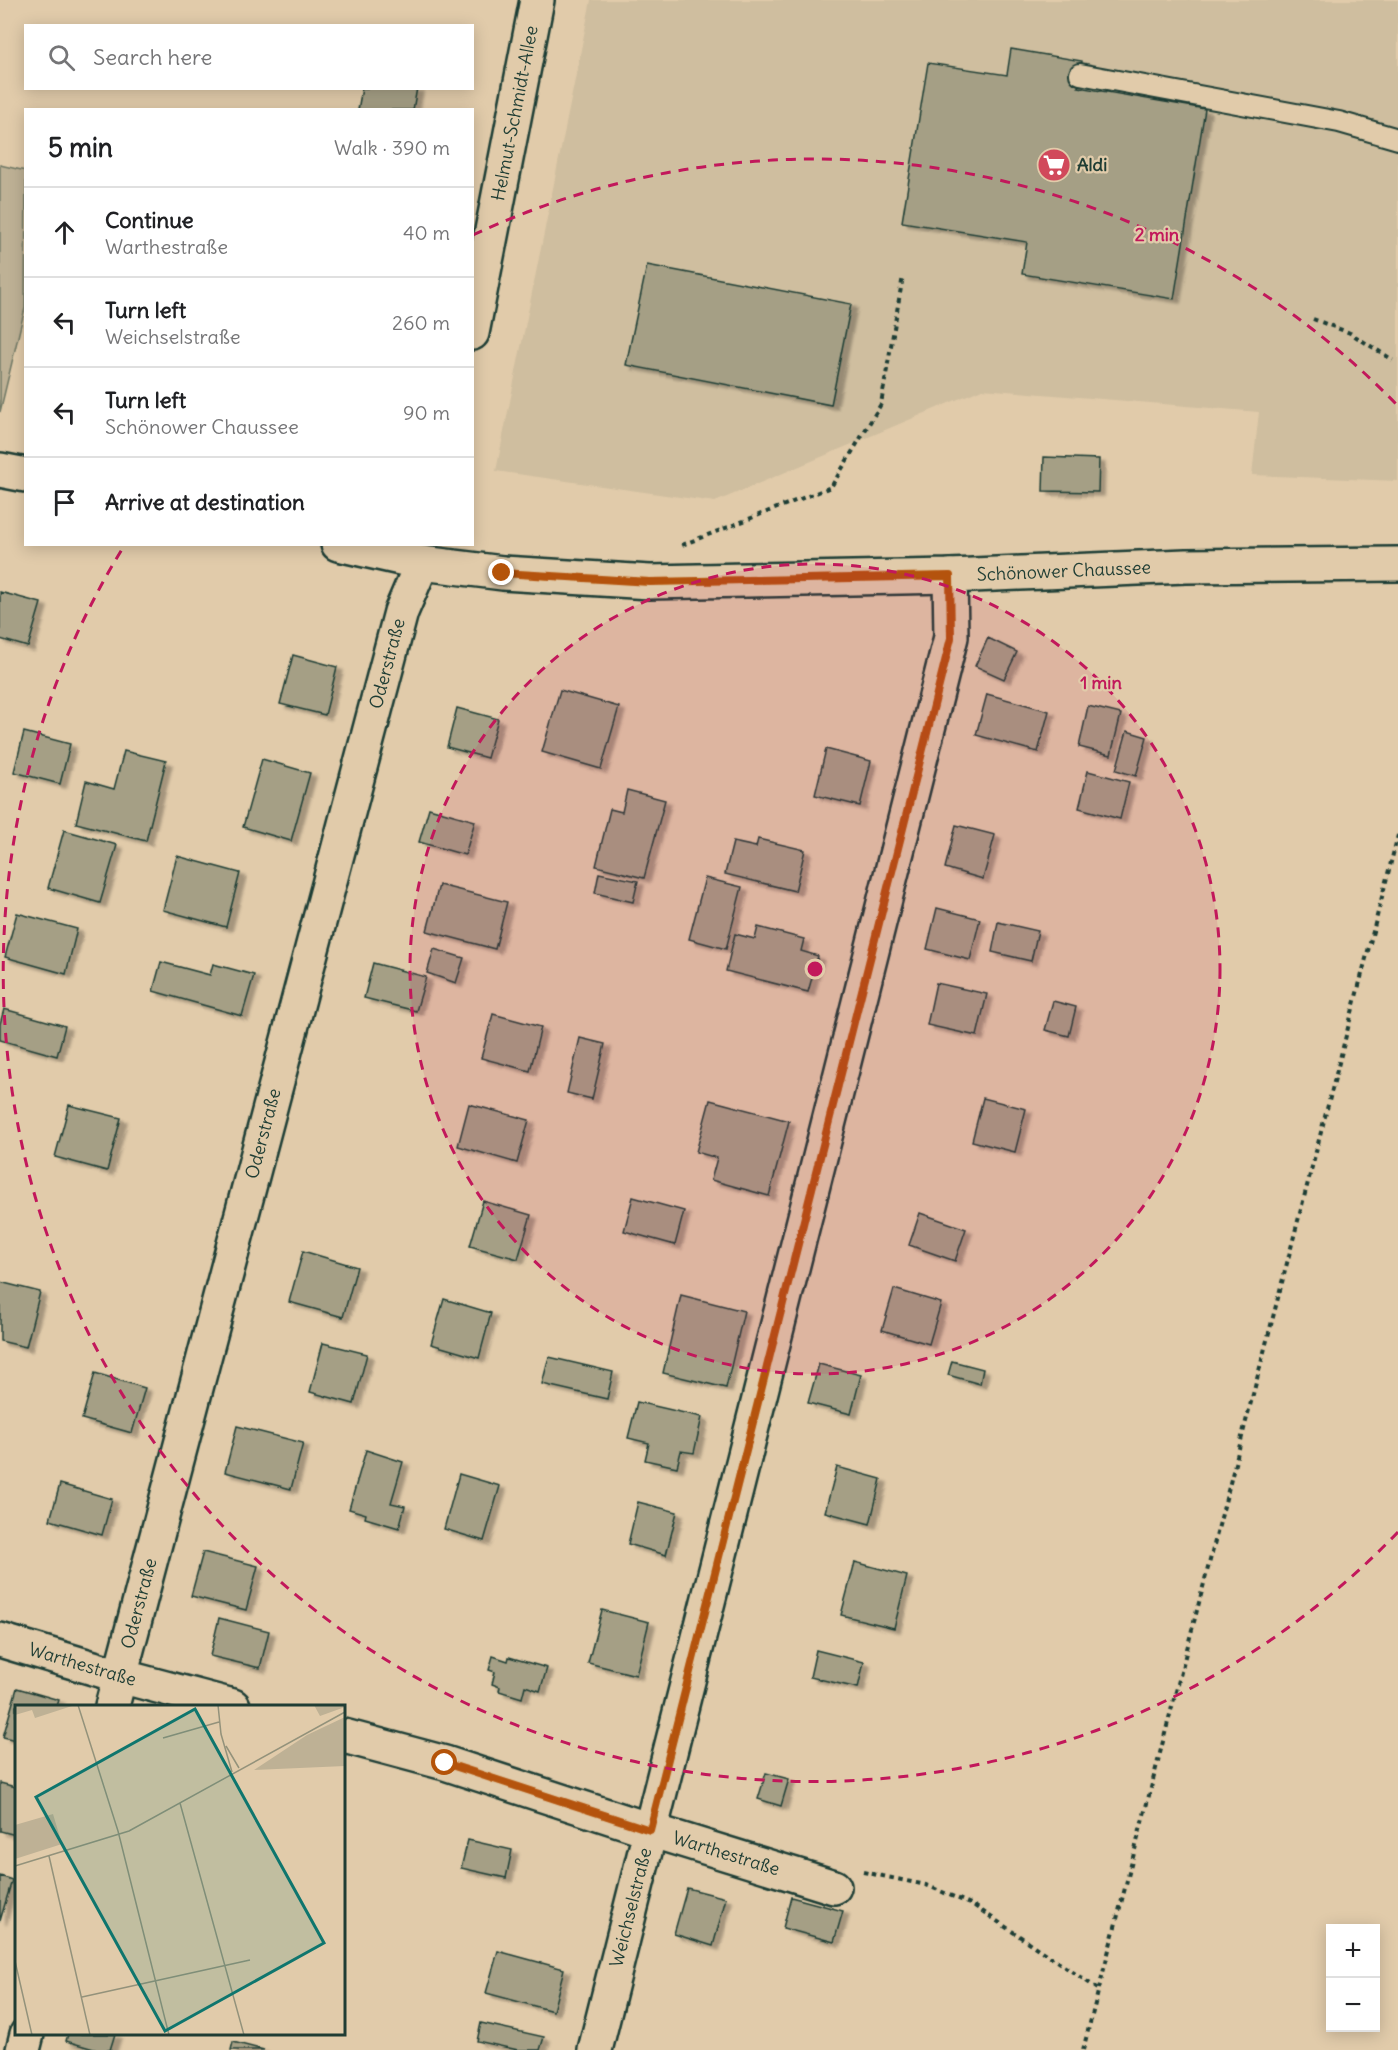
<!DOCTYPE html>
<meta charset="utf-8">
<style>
body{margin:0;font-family:Delius,sans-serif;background:#f2f2f2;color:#202124}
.controls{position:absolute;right:18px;bottom:18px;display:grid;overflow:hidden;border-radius:0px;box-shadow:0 3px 15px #0003}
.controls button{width:54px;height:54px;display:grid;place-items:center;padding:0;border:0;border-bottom:2px solid #e0e0e0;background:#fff;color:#202124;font:30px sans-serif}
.stop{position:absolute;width:18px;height:18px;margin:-14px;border:4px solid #b45309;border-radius:50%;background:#fff}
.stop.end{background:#b45309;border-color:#fff;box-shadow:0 2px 6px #0008}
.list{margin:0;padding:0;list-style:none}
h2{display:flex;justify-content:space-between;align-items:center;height:78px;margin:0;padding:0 24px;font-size:26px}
h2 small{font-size:20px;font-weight:400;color:#757577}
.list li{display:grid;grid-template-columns:39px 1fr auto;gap:18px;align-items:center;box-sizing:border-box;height:90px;padding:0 24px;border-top:2px solid #e0e0e0}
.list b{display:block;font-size:22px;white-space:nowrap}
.list p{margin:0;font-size:20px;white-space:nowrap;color:#757577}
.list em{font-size:20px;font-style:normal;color:#757577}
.icon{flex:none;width:33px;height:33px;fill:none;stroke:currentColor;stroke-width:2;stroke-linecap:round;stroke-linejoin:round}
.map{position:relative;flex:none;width:1398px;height:2050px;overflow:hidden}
.search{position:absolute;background:#fff;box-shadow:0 3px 15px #0003;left:24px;top:24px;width:450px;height:66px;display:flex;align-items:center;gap:15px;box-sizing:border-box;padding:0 21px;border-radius:0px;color:#757577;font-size:22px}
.panel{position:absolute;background:#fff;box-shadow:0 3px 15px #0003;left:24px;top:108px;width:450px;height:438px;border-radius:0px}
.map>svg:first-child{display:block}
.built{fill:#cfbe9f}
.green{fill:#beb195;stroke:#6e7764;stroke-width:1.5}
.building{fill:#a59f85;stroke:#1f3d34;stroke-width:1.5;filter:url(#shadow)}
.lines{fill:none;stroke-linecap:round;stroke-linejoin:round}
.lane-casing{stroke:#1f3d34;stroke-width:24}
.street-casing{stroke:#1f3d34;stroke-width:38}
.secondary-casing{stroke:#1f3d34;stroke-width:38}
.path{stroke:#1f3d34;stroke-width:4;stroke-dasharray:4.5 4.5;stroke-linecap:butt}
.lane{stroke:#e1cbaa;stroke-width:20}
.street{stroke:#e1cbaa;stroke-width:33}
.secondary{stroke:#e1cbaa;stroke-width:33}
.route{stroke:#b45309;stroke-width:8}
.ring{fill:none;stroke:#c2185b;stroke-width:3;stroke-dasharray:10 8}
.labels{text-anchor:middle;stroke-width:4.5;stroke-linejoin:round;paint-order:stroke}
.street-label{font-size:18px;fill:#1f3d34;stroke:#e1cbaa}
.poi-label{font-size:18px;font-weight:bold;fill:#1f3d34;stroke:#e1cbaa;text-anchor:start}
.inset-road{fill:none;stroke:#93927b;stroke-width:1.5}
.view{fill:#0f766e;fill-opacity:0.15;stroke:#0f766e;stroke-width:3}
.inset-edge{fill:none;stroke:#1f3d34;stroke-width:3}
.centre{fill:#c2185b;stroke:#e1cbaa;stroke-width:3}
.ring-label{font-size:18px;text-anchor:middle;font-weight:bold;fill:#c2185b;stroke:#e1cbaa;stroke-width:4.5;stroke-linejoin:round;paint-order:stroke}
</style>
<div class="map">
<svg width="1398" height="2050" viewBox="0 0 1398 2050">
<defs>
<filter id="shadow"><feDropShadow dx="6" dy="4" stdDeviation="1.5" flood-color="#0004"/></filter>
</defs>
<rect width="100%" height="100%" fill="#e1cbaa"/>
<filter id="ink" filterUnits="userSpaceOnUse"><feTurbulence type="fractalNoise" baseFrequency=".0167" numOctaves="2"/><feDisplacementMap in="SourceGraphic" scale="12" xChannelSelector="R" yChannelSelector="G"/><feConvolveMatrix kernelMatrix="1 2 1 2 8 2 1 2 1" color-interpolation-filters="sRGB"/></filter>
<g filter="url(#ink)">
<path class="built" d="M591 0H1398V481L1252 475 1259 412 982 389 715 502 496 471Z"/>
<path class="green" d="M0 165 26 171 25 308 0 412Z"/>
<path class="building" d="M1011 49 1082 61 1078 87 1205 109 1174 299 1022 274 1027 242 902 222 928 63 1007 75Z
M362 88H417L413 110H358Z
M647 265 851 304 831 405 626 365Z
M1044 457 1099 459 1098 492 1043 491Z
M0 592 41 603 28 647 0 639Z
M988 638 1017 652 1004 679 975 666Z
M293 655 337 667 325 715 280 704Z
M560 690 619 707 601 769 542 752Z
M987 694 1049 711 1038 752 976 735Z
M1088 706 1121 714 1111 755 1079 747Z
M457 708 498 719 487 758 447 747Z
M1127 731 1147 737 1136 776 1116 770Z
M24 732 70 744 60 784 14 772Z
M826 749 871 761 860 806 815 795Z
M124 751 166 761 146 841 76 823 86 781 114 789Z
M262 759 310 773 291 841 243 827Z
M1088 771 1129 782 1120 819 1079 808Z
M627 790 665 800 644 878 596 866 610 809 622 812Z
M429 808 475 821 465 855 419 842Z
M956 825 995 835 983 879 945 868Z
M64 830 117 845 100 903 48 888Z
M758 839 805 850 795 891 725 874 733 842 756 847Z
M177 856 240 873 226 927 163 910Z
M599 873 638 881 633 902 595 893Z
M705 878 742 887 726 949 689 939Z
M439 885 507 902 495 949 427 931Z
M937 908 980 919 970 960 927 949Z
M17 913 77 929 66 974 5 957Z
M998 922 1038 931 1031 961 992 952Z
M758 927 804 939 801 951 818 956 808 992 726 971 735 934 755 939Z
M434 949 464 958 456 983 427 973Z
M161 962 210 975 213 964 254 975 242 1016 153 991Z
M373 963 426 977 416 1011 364 998Z
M936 983 987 994 977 1036 927 1025Z
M1053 1001 1076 1007 1069 1036 1045 1030Z
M4 1009 65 1026 57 1056 0 1040V1024Z
M493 1014 541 1027 530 1071 481 1058Z
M580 1038 605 1044 592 1099 567 1093Z
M983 1098 1026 1109 1015 1152 972 1141Z
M710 1100 789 1121 769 1196 711 1180 717 1158 696 1152Z
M469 1104 529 1120 517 1163 458 1146Z
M69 1105 121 1118 107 1171 55 1157Z
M633 1197 684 1211 675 1245 624 1231Z
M483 1201 531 1215 518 1259 470 1246Z
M920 1213 966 1229 955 1261 909 1245Z
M303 1251 357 1267 343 1317 289 1302Z
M0 1282 40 1292 26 1347 0 1341Z
M894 1289 941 1303 929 1344 882 1330Z
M681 1295 744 1311 726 1388 663 1373Z
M444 1299 491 1313 479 1358 431 1344Z
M323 1343 367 1354 354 1404 310 1392Z
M549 1357 613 1372 607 1399 542 1384Z
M952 1361 983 1369 980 1384 948 1375Z
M819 1364 861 1375 851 1414 808 1403Z
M95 1373 145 1388 132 1433 82 1419Z
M637 1402 702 1417 694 1453 681 1451 677 1467 645 1460 649 1443 628 1438Z
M237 1426 303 1443 291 1489 225 1472Z
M366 1450 403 1462 391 1503 405 1506 399 1528 365 1518 366 1514 349 1509Z
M837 1467 881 1479 870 1524 825 1512Z
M459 1474 500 1486 484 1541 444 1529Z
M60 1484 112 1499 102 1535 50 1520Z
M638 1502 677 1512 666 1555 628 1544Z
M203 1552 258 1566 246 1610 191 1596Z
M855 1562 907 1576 894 1628 841 1615Z
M602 1610 649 1622 636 1675 588 1663Z
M219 1618 269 1631 260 1668 210 1656Z
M816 1650 864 1662 858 1688 810 1677Z
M493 1656 508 1661 509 1657 547 1668 540 1691 525 1686 522 1698 499 1691 500 1687 492 1684 495 1672 489 1670Z
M17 1688 59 1700 57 1706H16V1740L3 1737Z
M766 1773 789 1779 781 1806 758 1799Z
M0 1783 16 1787V1835L0 1831Z
M468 1840 512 1850 506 1878 461 1868Z
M0 1876 12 1880 0 1921Z
M687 1888 726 1898 713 1946 674 1934Z
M791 1897 843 1911 834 1942 783 1928Z
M498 1951 564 1969 553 2011 486 1993Z
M481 2023 544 2037 540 2050H518L477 2041Z
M68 2034H115L110 2050H97L66 2041Z
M233 2042 264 2050H231Z"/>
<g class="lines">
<defs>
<path id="lane" d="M1080 74 1339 122 1398 139"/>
<g id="street">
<path id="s1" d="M0 1640 120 1676 233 1706"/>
<path id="s2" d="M112 1706 401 612 422 563"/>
<path id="s3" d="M344 1736 445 1763 650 1830 834 1887"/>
<path d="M23 2050 27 2034"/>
<path id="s4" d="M595 2050 951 637 950 576"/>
</g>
<g id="secondary">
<path id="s5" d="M472 333 537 0"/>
<path d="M0 470 26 475"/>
<path id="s6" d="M338 544 422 563 503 573 650 582 950 576 1186 566 1398 564"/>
</g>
</defs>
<use href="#lane" class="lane-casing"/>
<use href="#street" class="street-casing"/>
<use href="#secondary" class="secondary-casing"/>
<path class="path" d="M1313 319 1350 333 1393 360
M682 545 831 487 881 404 903 276
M863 1872 926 1885 973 1905 1098 1989
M1083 2050 1398 835"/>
<use href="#lane" class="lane"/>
<use href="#street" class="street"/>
<use href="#secondary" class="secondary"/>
</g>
</g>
<g class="lines" filter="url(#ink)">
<path class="route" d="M445 1763 650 1830 951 638 950 576 650 582 502 573"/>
</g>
<circle cx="815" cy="969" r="405" fill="#c2185b" fill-opacity=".12"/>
<g class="ring">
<circle cx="815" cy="969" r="405"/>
<path d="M1398 1532A810 810 0 0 1 124 546M473 235A810 810 0 0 1 1398 406"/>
</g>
<defs>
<symbol id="supermarket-disc" viewBox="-11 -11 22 22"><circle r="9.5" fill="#d1495b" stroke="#e1cbaa"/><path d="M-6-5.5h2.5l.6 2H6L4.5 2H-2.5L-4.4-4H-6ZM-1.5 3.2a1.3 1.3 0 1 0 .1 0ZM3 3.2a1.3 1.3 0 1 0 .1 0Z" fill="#fff"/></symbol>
</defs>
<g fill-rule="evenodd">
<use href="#supermarket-disc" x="1035" y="146" width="38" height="38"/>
</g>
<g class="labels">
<g class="street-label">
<text dy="6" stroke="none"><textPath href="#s5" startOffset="224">Helmut-Schmidt-Allee</textPath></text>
<text dy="6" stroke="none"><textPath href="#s6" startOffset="729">Schönower Chaussee</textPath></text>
<text dy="6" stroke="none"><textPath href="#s2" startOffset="1078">Oderstraße</textPath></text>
<text dy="6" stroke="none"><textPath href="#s2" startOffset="592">Oderstraße</textPath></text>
<text dy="6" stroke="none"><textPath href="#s2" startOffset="106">Oderstraße</textPath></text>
<text dy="6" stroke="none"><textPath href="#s1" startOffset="86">Warthestraße</textPath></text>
<text dy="6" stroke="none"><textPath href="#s3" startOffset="400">Warthestraße</textPath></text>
<text dy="6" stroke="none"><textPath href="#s4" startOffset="147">Weichselstraße</textPath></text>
</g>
<g class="poi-label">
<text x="1077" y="171">Aldi</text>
</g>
</g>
<g transform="translate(15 1705)">
<rect width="330" height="330" fill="#e1cbaa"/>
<path d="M0 0H57V1L20 13 17 5 0 10ZM299 0H330V2L305 11ZM330 12V61L239 65 292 30ZM38 109 47 139 0 154V120Z" fill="#beb195"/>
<path class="inset-road" d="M63 0 103 126 154 330M203 0 206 29 217 67M148 33 204 17M211 41 224 63M165 98 229 330M34 151 75 330M0 161 114 126 330 7M0 256 17 330M67 292 235 255"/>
<path class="view" d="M180 4 309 238 150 326 21 92Z"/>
<rect width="330" height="330" class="inset-edge"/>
</g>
<circle cx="815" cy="969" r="9" class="centre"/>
<g class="ring-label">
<text x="1157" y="241">2 min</text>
<text x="1101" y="689">1 min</text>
</g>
</svg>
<div class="controls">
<button>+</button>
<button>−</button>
</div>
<div class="stop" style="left:445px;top:1763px"></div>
<div class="stop end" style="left:502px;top:573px"></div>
<div class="search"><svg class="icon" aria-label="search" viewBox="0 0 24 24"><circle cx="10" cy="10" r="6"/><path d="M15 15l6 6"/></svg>Search here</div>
<section class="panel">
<h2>5 min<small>Walk · 390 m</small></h2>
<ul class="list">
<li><svg class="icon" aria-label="ahead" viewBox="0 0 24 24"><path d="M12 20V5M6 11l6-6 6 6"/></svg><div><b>Continue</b><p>Warthestraße</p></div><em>40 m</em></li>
<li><svg class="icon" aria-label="left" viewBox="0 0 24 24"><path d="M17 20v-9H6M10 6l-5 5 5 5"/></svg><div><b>Turn left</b><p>Weichselstraße</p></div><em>260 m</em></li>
<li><svg class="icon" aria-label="left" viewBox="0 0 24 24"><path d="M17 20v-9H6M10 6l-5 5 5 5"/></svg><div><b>Turn left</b><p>Schönower Chaussee</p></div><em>90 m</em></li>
<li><svg class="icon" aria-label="arrive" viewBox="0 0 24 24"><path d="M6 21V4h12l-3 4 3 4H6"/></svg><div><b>Arrive at destination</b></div></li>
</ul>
</section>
</div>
